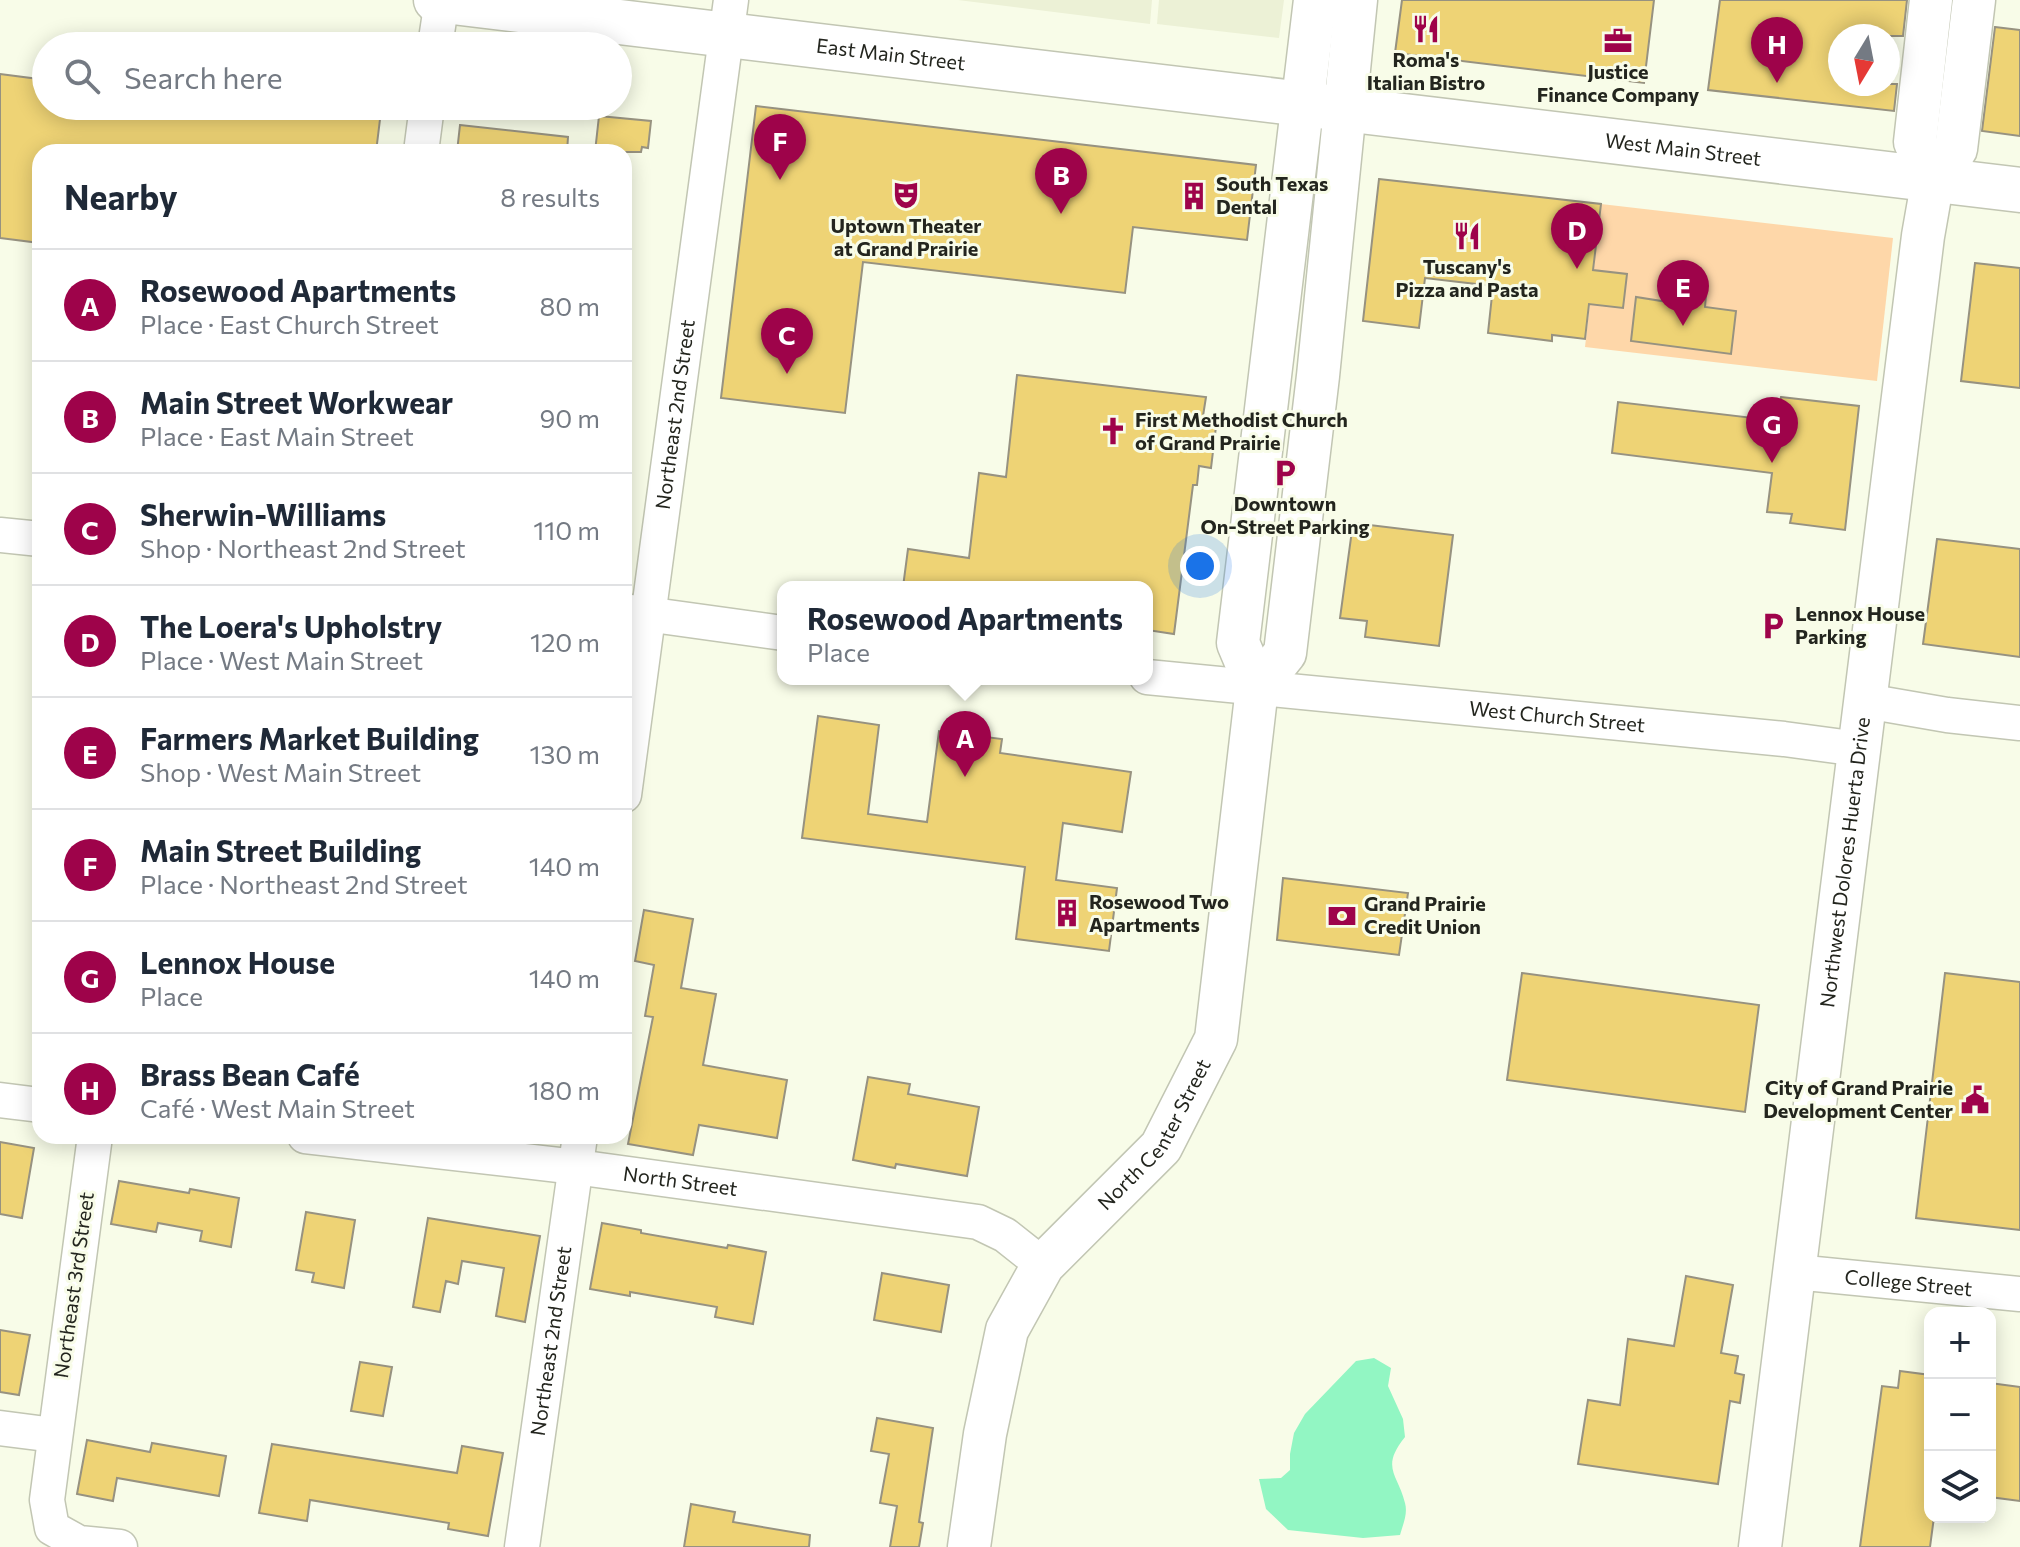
<!DOCTYPE html>
<meta charset="utf-8">
<style>
body{margin:0;font-family:Commissioner,sans-serif;background:#f2f2f3;color:#1f2937}
.controls{position:absolute;right:24px;bottom:24px;display:grid;overflow:hidden;border-radius:16px;box-shadow:0 4px 20px #0003}
.controls button{width:72px;height:72px;display:grid;place-items:center;padding:0;border:0;border-bottom:2px solid #e0e1e3;background:#fff;color:#1f2937;font:40px sans-serif}
.compass{position:absolute;left:1828px;top:24px;width:72px;height:72px;border-radius:50%;background:#fff;box-shadow:0 4px 20px #0003;rotate:190deg}
.you{position:absolute;left:1200px;top:566px;width:28px;height:28px;margin:-20px;border:6px solid #fff;border-radius:50%;background:#1a73e8;box-shadow:0 0 0 12px #1a73e833}
.badge{display:grid;place-items:center;width:52px;height:52px;border-radius:50%;background:#9e034a;color:#fff;font-size:26px;font-weight:700}
.pin{position:absolute;translate:-50% -66px;filter:drop-shadow(0 2px 4px #0008)}
.pin::after{content:'';position:absolute;top:42px;width:28px;height:24px;background:inherit;clip-path:polygon(0 0,100% 0,50% 100%)}
.popup{position:absolute;left:777px;top:581px;width:376px;height:104px;box-sizing:border-box;display:grid;place-content:center;border-radius:16px;background:#fff;filter:drop-shadow(0 2px 6px #0005);font-size:26px;white-space:nowrap;color:#747a83}
.popup b{font-size:30px;color:#1f2937}
.popup::after{content:'';position:absolute;left:50%;top:100%;margin-left:-16px;border:16px solid transparent;border-top-color:#fff}
.list{margin:0;padding:0;list-style:none}
h2{display:flex;justify-content:space-between;align-items:center;height:104px;margin:0;padding:0 32px;font-size:34px}
h2 small{font-size:26px;font-weight:400;color:#747a83}
.list li{display:grid;grid-template-columns:52px 1fr auto;gap:24px;align-items:center;box-sizing:border-box;height:112px;padding:0 32px;border-top:2px solid #e0e1e3}
.list b{display:block;font-size:30px;white-space:nowrap}
.list p{margin:0;font-size:26px;white-space:nowrap;color:#747a83}
.list em{font-size:26px;font-style:normal;color:#747a83}
.icon{flex:none;width:44px;height:44px;fill:none;stroke:currentColor;stroke-width:2;stroke-linecap:round;stroke-linejoin:round}
.map{position:relative;flex:none;width:2020px;height:1547px;overflow:hidden}
.search{position:absolute;background:#fff;box-shadow:0 4px 20px #0003;left:32px;top:32px;width:600px;height:88px;display:flex;align-items:center;gap:20px;box-sizing:border-box;padding:0 28px;border-radius:44px;color:#747a83;font-size:30px}
.panel{position:absolute;background:#fff;box-shadow:0 4px 20px #0003;left:32px;top:144px;width:600px;height:1000px;border-radius:24px}
.map>svg:first-child{display:block}
.built{fill:#ecf1d6}
.green{fill:#fed7a9}
.water{fill:#92f6c3}
.building{fill:#eed375;stroke:#979280;stroke-width:2}
.lines{fill:none;stroke-linecap:round;stroke-linejoin:round}
.minor-casing{stroke:#c2c6b3;stroke-width:37}
.tertiary-casing{stroke:#c2c6b3;stroke-width:45}
.primary-casing{stroke:#c2c6b3;stroke-width:47}
.minor{stroke:#fff;stroke-width:34}
.tertiary{stroke:#fff;stroke-width:42}
.primary{stroke:#fff;stroke-width:44}
.labels{text-anchor:middle;stroke-width:6;stroke-linejoin:round;paint-order:stroke}
.street-label{font-size:20px;fill:#23251e;stroke:#f8fce8}
.poi-label{font-size:20px;font-weight:bold;fill:#23251e;stroke:#f8fce8}
</style>
<div class="map">
<svg width="2020" height="1547" viewBox="0 0 2020 1547">
<rect width="100%" height="100%" fill="#f8fce8"/>
<path class="built" d="M958 0H1152L1150 24Z
M1159 0H1284L1279 38 1157 24Z"/>
<path class="green" d="M1601 204 1893 238 1877 381 1585 347Z"/>
<path class="water" d="M1374 1358 1391 1368 1388 1386 1403 1419 1405 1437C1380 1468 1398 1474 1405 1503 1408 1514 1403 1524 1400 1535L1363 1538 1288 1530 1266 1509 1259 1479 1281 1478 1290 1470V1454L1294 1433 1305 1414 1356 1361Z"/>
<path class="building" d="M1402 0H1654L1644 83 1395 53Z
M1720 0H1907L1903 36H1840V84H1897L1894 111 1708 90Z
M1995 27 2020 30V136L1982 131Z
M0 74 46 80V106H343L381 111 376 152H40V243L0 238Z
M756 106 1256 165 1247 240 1133 227 1125 293 863 262 845 413 721 398Z
M599 116 651 121 648 148 642 147 641 152H595Z
M460 125 568 137 567 152H457Z
M1379 179 1601 204 1593 270 1627 274 1623 308 1589 304 1585 339 1552 335V341L1488 333 1493 286 1425 278 1419 328 1363 321Z
M1975 263 2020 268V388L1961 381Z
M1670 290 1706 295 1705 307 1736 311 1731 354 1631 341 1636 297 1668 302Z
M1017 375 1206 397 1203 416 1217 418 1211 468 1199 466 1197 485H1193L1174 634 1147 630V587H903L908 549 969 558 979 473 1006 477Z
M1781 397 1859 406 1845 530 1790 523 1792 514 1767 512 1772 473 1612 453 1618 402 1778 421Z
M1353 523 1453 535 1439 646 1365 637 1367 621 1340 618Z
M1937 539 2020 549V657L1923 644Z
M818 716 879 725 868 814 927 822 939 731 1002 739 1000 753 1131 772 1122 832 1063 823 1056 880 1117 888 1109 951 1016 939 1025 867 802 838Z
M1283 878 1408 893 1399 955 1277 940Z
M644 910 693 919 681 988 716 994 703 1065 787 1080 777 1138 699 1125 693 1155 628 1144 653 1017 645 1016 654 965 635 961Z
M1522 973 1759 1005 1745 1112 1507 1080Z
M1945 973 2020 982V1230L1916 1218Z
M868 1077 910 1084 908 1094 979 1107 967 1176 896 1164 895 1168 853 1160Z
M0 1142 34 1148 22 1218 0 1214Z
M119 1181 189 1193 190 1189 239 1198 231 1247 200 1241 202 1231 158 1223 156 1232 111 1224Z
M306 1212 355 1220 344 1288 312 1282 314 1273 296 1270Z
M428 1218 540 1236 525 1322 496 1316 504 1268 462 1261 458 1284 446 1281 440 1312 413 1307Z
M602 1223 641 1230V1233L727 1248 728 1245 766 1252 753 1324 715 1317 717 1307 630 1292V1296L590 1289Z
M882 1273 949 1285 941 1332 874 1320Z
M1686 1276 1733 1285 1721 1353 1738 1356 1735 1373 1744 1375 1740 1403 1730 1401 1718 1484 1578 1464 1588 1400 1620 1405 1628 1339 1674 1346Z
M0 1330 30 1335 19 1395 0 1392Z
M360 1362 392 1367 383 1416 351 1411Z
M1900 1371 1930 1375V1517H1934L1930 1547H1860L1882 1386 1898 1388Z
M1990 1383 2020 1387V1501L1990 1497Z
M877 1418 933 1428 919 1522 923 1523 919 1547H890L897 1506 880 1503 889 1454 871 1451Z
M87 1440 150 1452 152 1443 226 1456 219 1496 117 1478 113 1501 77 1494Z
M272 1444 457 1473 462 1446 503 1453 488 1536 448 1529 449 1523 310 1500 307 1521 259 1513Z
M691 1504 735 1512 733 1522 810 1535 809 1547H684Z"/>
<g class="lines">
<defs>
<g id="minor">
<path d="M435 46 442 0"/>
<path d="M421 152 427 106"/>
<path d="M0 535 40 539"/>
<path d="M624 611 783 633"/>
<path id="s1" d="M1147 677 1784 739 1859 749"/>
<path d="M1866 701 1947 715 2020 723"/>
<path id="s2" d="M624 795 731 0"/>
<path d="M0 1100 40 1105"/>
<path d="M95 1136 47 1500 52 1528 79 1543 120 1547"/>
<path id="s3" d="M305 1136 576 1167 978 1222 1005 1235 1043 1265"/>
<path id="s4" d="M1795 1272 2020 1294"/>
<path d="M0 1428 54 1435"/>
<path id="s5" d="M522 1547 580 1136"/>
</g>
<g id="tertiary">
<path d="M1931 0 1915 142 1933 179"/>
<path d="M1257 688 1285 653 1318 376 1356 0"/>
<path id="s6" d="M969 1547 985 1434 1007 1330 1043 1265 1161 1147 1216 1039 1257 688 1238 643 1315 0"/>
<path id="s7" d="M1760 1547 1923 236 1933 179 1956 149 1974 0"/>
</g>
<g id="primary">
<path id="s8" d="M436 0 2020 190"/>
</g>
</defs>
<use href="#minor" class="minor-casing"/>
<use href="#tertiary" class="tertiary-casing"/>
<use href="#primary" class="primary-casing"/>
<use href="#minor" class="minor"/>
<use href="#tertiary" class="tertiary"/>
<use href="#primary" class="primary"/>
</g>
<defs>
<symbol id="restaurant-bare" viewBox="-9 -9 18 18"><path d="M-5-6h1v4h1v-4h1v4h1v-4h1v5L-1.5 .5V6h-2V.5L-5-1ZM5-6V6H3V1.5H1.5Q1.5-4 5-6Z" fill="#9e034a" stroke="#f8fce8" stroke-width="2.5" paint-order="stroke"/></symbol>
<symbol id="office-bare" viewBox="-9 -9 18 18"><path d="M-6-3h4V-5.5h4V-3h4V5H-6ZM-1-4.5V-3h2v-1.5ZM-6 0V1H6V0Z" fill="#9e034a" stroke="#f8fce8" stroke-width="2.5" paint-order="stroke"/></symbol>
<symbol id="theatre-bare" viewBox="-9 -9 18 18"><path d="M-5-5.5Q0-4 5-5.5V0Q5 5 0 6Q-5 5-5 0ZM-3.3-2.5H-1v1.5H-3.3ZM1-2.5H3.3v1.5H1ZM-2.8 1Q0 5.5 2.8 1Z" fill="#9e034a" stroke="#f8fce8" stroke-width="2.5" paint-order="stroke"/></symbol>
<symbol id="building-bare" viewBox="-9 -9 18 18"><path d="M-4-6H4V6H1V3H-1V6H-4ZM-2.5-4.3h1.7v1.8h-1.7ZM.8-4.3h1.7v1.8H.8ZM-2.5-1h1.7V.8h-1.7ZM.8-1h1.7V.8H.8Z" fill="#9e034a" stroke="#f8fce8" stroke-width="2.5" paint-order="stroke"/></symbol>
<symbol id="church-bare" viewBox="-9 -9 18 18"><path d="M-1.2-6h2.4v3.5h3.3v2.4h-3.3V6h-2.4V-.1h-3.3v-2.4h3.3Z" fill="#9e034a" stroke="#f8fce8" stroke-width="2.5" paint-order="stroke"/></symbol>
<symbol id="parking-bare" viewBox="-9 -9 18 18"><path d="M-3.5-5.5H1a3.5 3.5 0 0 1 0 7H-1V5.5H-3.5ZM-1-3.4V-.6H.8a1.4 1.4 0 0 0 0-2.8Z" fill="#9e034a" stroke="#f8fce8" stroke-width="2.5" paint-order="stroke"/></symbol>
<symbol id="bank-bare" viewBox="-9 -9 18 18"><path d="M-6-4H6V4H-6ZM0-2.3a2.3 2.3 0 1 0 0 4.6a2.3 2.3 0 1 0 0-4.6Z" fill="#9e034a" stroke="#f8fce8" stroke-width="2.5" paint-order="stroke"/></symbol>
<symbol id="civic-bare" viewBox="-9 -9 18 18"><path d="M-.6-6.5H3V-4.5H.6V-3L4-1V1h2V6H-6V1h2V-1L-.6-3ZM-1.2 2.5V6h2.4V2.5Z" fill="#9e034a" stroke="#f8fce8" stroke-width="2.5" paint-order="stroke"/></symbol>
</defs>
<g fill-rule="evenodd">
<use href="#restaurant-bare" x="1406" y="9" width="40" height="40"/>
<use href="#office-bare" x="1598" y="21" width="40" height="40"/>
<use href="#theatre-bare" x="886" y="175" width="40" height="40"/>
<use href="#building-bare" x="1174" y="176" width="40" height="40"/>
<use href="#restaurant-bare" x="1447" y="216" width="40" height="40"/>
<use href="#church-bare" x="1093" y="411" width="40" height="40"/>
<use href="#parking-bare" x="1265" y="453" width="40" height="40"/>
<use href="#parking-bare" x="1753" y="606" width="40" height="40"/>
<use href="#building-bare" x="1047" y="893" width="40" height="40"/>
<use href="#bank-bare" x="1322" y="896" width="40" height="40"/>
<use href="#civic-bare" x="1955" y="1080" width="40" height="40"/>
</g>
<g class="labels">
<g class="street-label">
<text dy="7" stroke="none"><textPath href="#s8" startOffset="458">East Main Street</textPath></text>
<text dy="7" stroke="none"><textPath href="#s8" startOffset="1256">West Main Street</textPath></text>
<text dy="7" stroke="none"><textPath href="#s2" startOffset="384">Northeast 2nd Street</textPath></text>
<text dy="7" stroke="none"><textPath href="#s1" startOffset="412">West Church Street</textPath></text>
<text dy="7" stroke="none"><textPath href="#s7" startOffset="690">Northwest Dolores Huerta Drive</textPath></text>
<text dy="7" stroke="none"><textPath href="#s6" startOffset="468">North Center Street</textPath></text>
<text dy="7" stroke="none"><textPath href="#s3" startOffset="378">North Street</textPath></text>
<text dy="7" stroke="none"><textPath href="#s4" startOffset="114">College Street</textPath></text>
<text transform="translate(74 1285) rotate(-82)" y="7">Northeast 3rd Street</text>
<text dy="7" stroke="none"><textPath href="#s5" startOffset="208">Northeast 2nd Street</textPath></text>
</g>
<g class="poi-label">
<text x="1426" y="67">Roma's<tspan x="1426" dy="23">Italian Bistro</tspan></text>
<text x="1618" y="79">Justice<tspan x="1618" dy="23">Finance Company</tspan></text>
<text x="1216" y="191" text-anchor="start">South Texas<tspan x="1216" dy="23">Dental</tspan></text>
<text x="906" y="233">Uptown Theater<tspan x="906" dy="23">at Grand Prairie</tspan></text>
<text x="1467" y="274">Tuscany's<tspan x="1467" dy="23">Pizza and Pasta</tspan></text>
<text x="1135" y="427" text-anchor="start">First Methodist Church<tspan x="1135" dy="23">of Grand Prairie</tspan></text>
<text x="1285" y="511">Downtown<tspan x="1285" dy="23">On-Street Parking</tspan></text>
<text x="1795" y="621" text-anchor="start">Lennox House<tspan x="1795" dy="23">Parking</tspan></text>
<text x="1089" y="909" text-anchor="start">Rosewood Two<tspan x="1089" dy="23">Apartments</tspan></text>
<text x="1364" y="911" text-anchor="start">Grand Prairie<tspan x="1364" dy="23">Credit Union</tspan></text>
<text x="1953" y="1095" text-anchor="end">City of Grand Prairie<tspan x="1953" dy="23">Development Center</tspan></text>
</g>
</g>
</svg>
<div class="controls">
<button>+</button>
<button>−</button>
<button><svg class="icon" aria-label="layers" viewBox="0 0 24 24"><path d="M12 4l9 5-9 5-9-5zM3 14l9 5 9-5"/></svg></button>
</div>
<svg class="compass" viewBox="-18 -18 36 36"><path d="M0-13l5 13h-10z" fill="#e53935"/><path d="M0 13l5-13h-10z" fill="#747a83"/></svg>
<div class="you"></div>
<div class="pin badge" style="left:965px;top:777px">A</div>
<div class="popup"><b>Rosewood Apartments</b>Place</div>
<div class="pin badge" style="left:1061px;top:214px">B</div>
<div class="pin badge" style="left:787px;top:374px">C</div>
<div class="pin badge" style="left:1577px;top:269px">D</div>
<div class="pin badge" style="left:1683px;top:326px">E</div>
<div class="pin badge" style="left:780px;top:180px">F</div>
<div class="pin badge" style="left:1772px;top:463px">G</div>
<div class="pin badge" style="left:1777px;top:83px">H</div>
<div class="search"><svg class="icon" aria-label="search" viewBox="0 0 24 24"><circle cx="10" cy="10" r="6"/><path d="M15 15l6 6"/></svg>Search here</div>
<section class="panel">
<h2>Nearby<small>8 results</small></h2>
<ul class="list">
<li><span class="badge">A</span><div><b>Rosewood Apartments</b><p>Place · East Church Street</p></div><em>80 m</em></li>
<li><span class="badge">B</span><div><b>Main Street Workwear</b><p>Place · East Main Street</p></div><em>90 m</em></li>
<li><span class="badge">C</span><div><b>Sherwin-Williams</b><p>Shop · Northeast 2nd Street</p></div><em>110 m</em></li>
<li><span class="badge">D</span><div><b>The Loera's Upholstry</b><p>Place · West Main Street</p></div><em>120 m</em></li>
<li><span class="badge">E</span><div><b>Farmers Market Building</b><p>Shop · West Main Street</p></div><em>130 m</em></li>
<li><span class="badge">F</span><div><b>Main Street Building</b><p>Place · Northeast 2nd Street</p></div><em>140 m</em></li>
<li><span class="badge">G</span><div><b>Lennox House</b><p>Place</p></div><em>140 m</em></li>
<li><span class="badge">H</span><div><b>Brass Bean Café</b><p>Café · West Main Street</p></div><em>180 m</em></li>
</ul>
</section>
</div>
